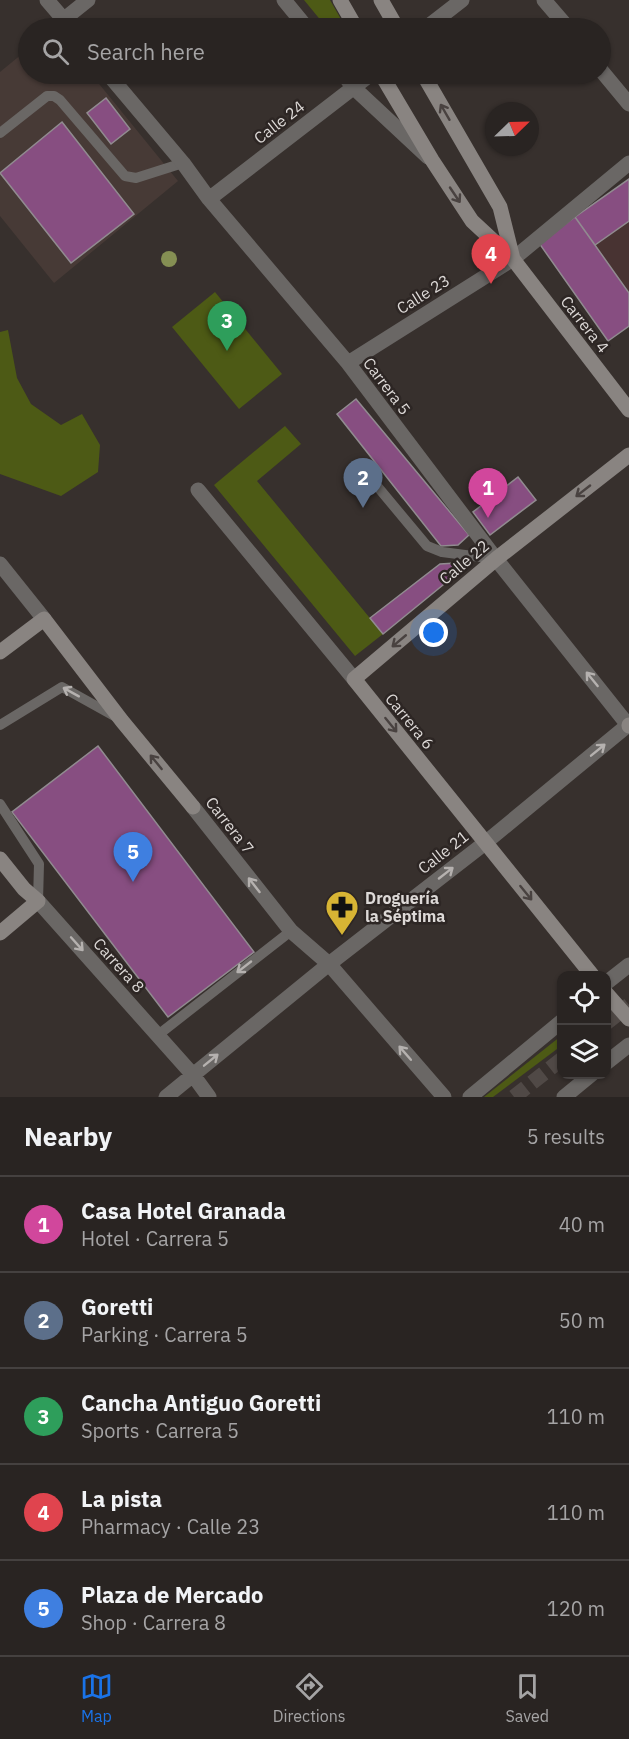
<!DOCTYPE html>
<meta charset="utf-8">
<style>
body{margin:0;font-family:"IBM Plex Sans",sans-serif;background:#35302f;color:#f1f3f6}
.controls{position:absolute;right:18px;bottom:18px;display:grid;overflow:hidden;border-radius:12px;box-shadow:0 2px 4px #0004}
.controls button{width:54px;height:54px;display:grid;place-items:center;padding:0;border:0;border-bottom:2px solid #454140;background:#292422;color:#f1f3f6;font:30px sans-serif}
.compass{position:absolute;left:485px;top:102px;width:54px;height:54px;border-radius:50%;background:#292422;box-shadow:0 2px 4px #0004;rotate:67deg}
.you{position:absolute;left:434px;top:633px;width:21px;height:21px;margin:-15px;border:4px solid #fff;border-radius:50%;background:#1a73e8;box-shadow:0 0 0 9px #1a73e833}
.badge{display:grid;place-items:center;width:39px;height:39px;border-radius:50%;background:#1a73e8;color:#fff;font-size:20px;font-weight:700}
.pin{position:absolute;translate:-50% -50px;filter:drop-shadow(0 2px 3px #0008)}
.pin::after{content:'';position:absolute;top:32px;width:21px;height:18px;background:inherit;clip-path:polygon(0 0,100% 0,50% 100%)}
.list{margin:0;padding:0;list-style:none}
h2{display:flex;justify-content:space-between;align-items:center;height:78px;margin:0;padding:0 24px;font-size:26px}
h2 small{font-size:20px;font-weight:400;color:#a5a4a5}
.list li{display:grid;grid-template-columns:39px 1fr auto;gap:18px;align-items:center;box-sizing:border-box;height:96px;padding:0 24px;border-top:2px solid #454140}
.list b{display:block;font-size:22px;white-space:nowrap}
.list p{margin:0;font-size:20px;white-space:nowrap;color:#a5a4a5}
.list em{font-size:20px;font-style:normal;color:#a5a4a5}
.icon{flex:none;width:33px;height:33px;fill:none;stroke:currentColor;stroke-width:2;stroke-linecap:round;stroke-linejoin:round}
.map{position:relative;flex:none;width:629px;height:1097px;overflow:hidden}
.search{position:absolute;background:#292422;box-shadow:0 2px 4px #0004;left:18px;right:18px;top:18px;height:66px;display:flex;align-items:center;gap:15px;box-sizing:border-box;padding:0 21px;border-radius:33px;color:#a5a4a5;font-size:22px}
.sheet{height:558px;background:#292422}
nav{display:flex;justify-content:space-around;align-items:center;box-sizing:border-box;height:84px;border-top:2px solid #454140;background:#292422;font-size:16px;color:#a5a4a5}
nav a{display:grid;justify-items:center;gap:3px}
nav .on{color:#1a73e8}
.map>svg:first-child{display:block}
.built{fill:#473a36}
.education{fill:#483332}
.green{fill:#4d5a15}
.building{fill:#874e81;stroke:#918b90;stroke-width:1.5}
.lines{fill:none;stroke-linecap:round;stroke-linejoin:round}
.primary-tunnel{stroke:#504946;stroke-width:15;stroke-dasharray:15 8;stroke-linecap:butt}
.lane{stroke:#6a6765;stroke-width:10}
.street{stroke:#6a6765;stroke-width:15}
.secondary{stroke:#898481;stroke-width:15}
.tree{fill:#858f53}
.oneway{stroke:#494240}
.oneway2{stroke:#b5b1af}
.labels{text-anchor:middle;stroke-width:5;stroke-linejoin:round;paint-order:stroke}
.street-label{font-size:16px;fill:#ddd9d7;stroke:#2d2624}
.poi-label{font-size:16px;font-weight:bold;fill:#ddd9d7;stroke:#2d2624;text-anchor:start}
</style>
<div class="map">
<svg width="629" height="1097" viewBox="0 0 629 1097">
<rect width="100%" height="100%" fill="#37302d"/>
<path class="built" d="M28 49V74H91L178 181 54 283 0 216V72Z"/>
<path class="education" d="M629 179V326L539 243Z"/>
<path class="green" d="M304 0H330L346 28H327Z
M215 292 282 374 239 409 172 327Z
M8 330 17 378 31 404 61 425 82 414 100 445 98 472 61 496 0 474V332Z
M285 426 301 444 257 481 383 634 355 656 214 485Z
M561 1036V1046L493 1097H484Z"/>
<path class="building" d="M106 98 130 129 111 144 87 113Z
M62 122 134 214 71 263 0 173Z
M629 179V221L595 245 575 217Z
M575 217 629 293V326L608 341 539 243Z
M356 399 469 535 458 545 441 546 337 414Z
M518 477 536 500 490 535 473 512Z
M456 563 465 567 383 634 370 618 440 564Z
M98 746 254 952 168 1017 12 812Z"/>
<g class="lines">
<path class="primary-tunnel" d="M606 1023 629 1005
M514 1097 562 1059"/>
<path class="lane" d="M0 133 47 96H54L60 100 125 176 136 178 183 163
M367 474 427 546 442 552 496 559
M0 725 62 687 116 717
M0 804 39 864 38 901
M158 1035 291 931"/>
<path class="street" d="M47 0 71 28
M284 0 307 28
M544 0 568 28
M63 20 88 0
M426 28 462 0
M600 69 629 104
M108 74 183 163 209 199 348 363 496 559 628 725 485 843 329 964 166 1097
M343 74 353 87 428 157
M209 199 371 74
M348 363 513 259 629 163
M198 490 354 679
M0 564 44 619
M193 807 291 931 329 964 444 1097
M38 901 193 1075 209 1097
M606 983 629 965
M606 1063 629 1045
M470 1097 562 1021
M564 1097 592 1074"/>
<path class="secondary" d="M340 0 356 28
M381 0 397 28
M381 74 432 160 472 221 513 259 629 410
M423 74 500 207 513 259
M0 652 44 619 122 721 193 807
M629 725V726
M0 859 24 889 38 901 0 933
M592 975 354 679 496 559 629 455
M606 993 629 1019"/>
</g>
<circle class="tree" cx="169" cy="259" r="8"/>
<defs><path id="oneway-shaft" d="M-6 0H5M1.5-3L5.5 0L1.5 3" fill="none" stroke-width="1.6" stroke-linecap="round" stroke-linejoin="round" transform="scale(1.5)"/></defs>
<g class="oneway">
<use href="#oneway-shaft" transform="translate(445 112) rotate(-120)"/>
<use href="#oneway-shaft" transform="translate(455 195) rotate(56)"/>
<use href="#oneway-shaft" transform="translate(583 491) rotate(142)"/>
<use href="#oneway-shaft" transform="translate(399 641) rotate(140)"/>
<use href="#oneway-shaft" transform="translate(391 725) rotate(51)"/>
<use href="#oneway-shaft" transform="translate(156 762) rotate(-129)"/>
<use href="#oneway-shaft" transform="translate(526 893) rotate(51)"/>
</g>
<g class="oneway2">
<use href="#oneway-shaft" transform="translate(592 679) rotate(-129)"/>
<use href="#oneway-shaft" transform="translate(71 692) rotate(-151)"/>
<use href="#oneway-shaft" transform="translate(598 750) rotate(-39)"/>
<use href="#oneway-shaft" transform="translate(446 873) rotate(-38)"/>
<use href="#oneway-shaft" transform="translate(254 885) rotate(-128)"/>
<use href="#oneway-shaft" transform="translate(77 944) rotate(48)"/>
<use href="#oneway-shaft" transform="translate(244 967) rotate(142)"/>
<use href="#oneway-shaft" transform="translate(405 1053) rotate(-131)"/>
<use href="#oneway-shaft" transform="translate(211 1060) rotate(-39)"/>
</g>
<defs>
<symbol id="pharmacy-pin" viewBox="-11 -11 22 30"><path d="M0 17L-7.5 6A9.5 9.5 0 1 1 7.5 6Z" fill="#d7b434" stroke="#2d2624"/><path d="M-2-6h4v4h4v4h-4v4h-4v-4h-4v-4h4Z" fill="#111"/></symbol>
</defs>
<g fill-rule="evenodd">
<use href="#pharmacy-pin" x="323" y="888" width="38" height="52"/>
</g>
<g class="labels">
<g class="street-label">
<text transform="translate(279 122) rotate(-38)" y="6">Calle 24</text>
<text transform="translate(423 294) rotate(-32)" y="6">Calle 23</text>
<text transform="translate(585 324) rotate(52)" y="6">Carrera 4</text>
<text transform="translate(387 386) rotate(53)" y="6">Carrera 5</text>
<text transform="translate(464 562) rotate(-40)" y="6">Calle 22</text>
<text transform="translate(410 721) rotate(51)" y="6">Carrera 6</text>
<text transform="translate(230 825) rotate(52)" y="6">Carrera 7</text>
<text transform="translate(443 852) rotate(-38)" y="6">Calle 21</text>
<text transform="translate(119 965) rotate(48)" y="6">Carrera 8</text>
</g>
<g class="poi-label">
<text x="365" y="904">Droguería<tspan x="365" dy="18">la Séptima</tspan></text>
</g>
</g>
</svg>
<div class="controls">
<button><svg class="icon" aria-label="locate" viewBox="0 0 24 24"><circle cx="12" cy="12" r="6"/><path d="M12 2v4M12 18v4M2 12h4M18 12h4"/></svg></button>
<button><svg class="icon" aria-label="layers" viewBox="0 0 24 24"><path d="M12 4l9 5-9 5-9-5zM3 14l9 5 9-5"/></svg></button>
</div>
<svg class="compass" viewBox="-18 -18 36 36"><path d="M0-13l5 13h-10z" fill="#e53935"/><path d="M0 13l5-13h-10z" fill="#a5a4a5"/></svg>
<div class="you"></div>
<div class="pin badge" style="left:488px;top:518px;background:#d1479c">1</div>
<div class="pin badge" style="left:363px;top:508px;background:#5c6f8a">2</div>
<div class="pin badge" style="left:227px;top:351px;background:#2e9e5b">3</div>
<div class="pin badge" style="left:491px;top:284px;background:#e0444e">4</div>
<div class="pin badge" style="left:133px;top:882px;background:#3f7fe0">5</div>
<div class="search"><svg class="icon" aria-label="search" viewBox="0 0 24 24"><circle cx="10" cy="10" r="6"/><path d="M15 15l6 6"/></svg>Search here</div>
</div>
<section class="sheet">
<h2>Nearby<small>5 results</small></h2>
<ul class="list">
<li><span class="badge" style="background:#d1479c">1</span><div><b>Casa Hotel Granada</b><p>Hotel · Carrera 5</p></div><em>40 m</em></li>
<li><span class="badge" style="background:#5c6f8a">2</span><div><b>Goretti</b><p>Parking · Carrera 5</p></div><em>50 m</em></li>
<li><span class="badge" style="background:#2e9e5b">3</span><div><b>Cancha Antiguo Goretti</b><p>Sports · Carrera 5</p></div><em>110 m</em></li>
<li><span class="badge" style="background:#e0444e">4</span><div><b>La pista</b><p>Pharmacy · Calle 23</p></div><em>110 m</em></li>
<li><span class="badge" style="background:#3f7fe0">5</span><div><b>Plaza de Mercado</b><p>Shop · Carrera 8</p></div><em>120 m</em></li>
</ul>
</section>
<nav>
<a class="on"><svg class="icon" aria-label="map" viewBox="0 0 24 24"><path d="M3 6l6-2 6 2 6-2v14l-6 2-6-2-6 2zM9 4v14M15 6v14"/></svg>Map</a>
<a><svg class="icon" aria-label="directions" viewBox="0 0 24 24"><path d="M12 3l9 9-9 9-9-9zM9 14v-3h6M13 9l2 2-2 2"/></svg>Directions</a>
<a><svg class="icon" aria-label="saved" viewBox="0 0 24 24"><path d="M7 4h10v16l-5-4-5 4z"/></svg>Saved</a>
</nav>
